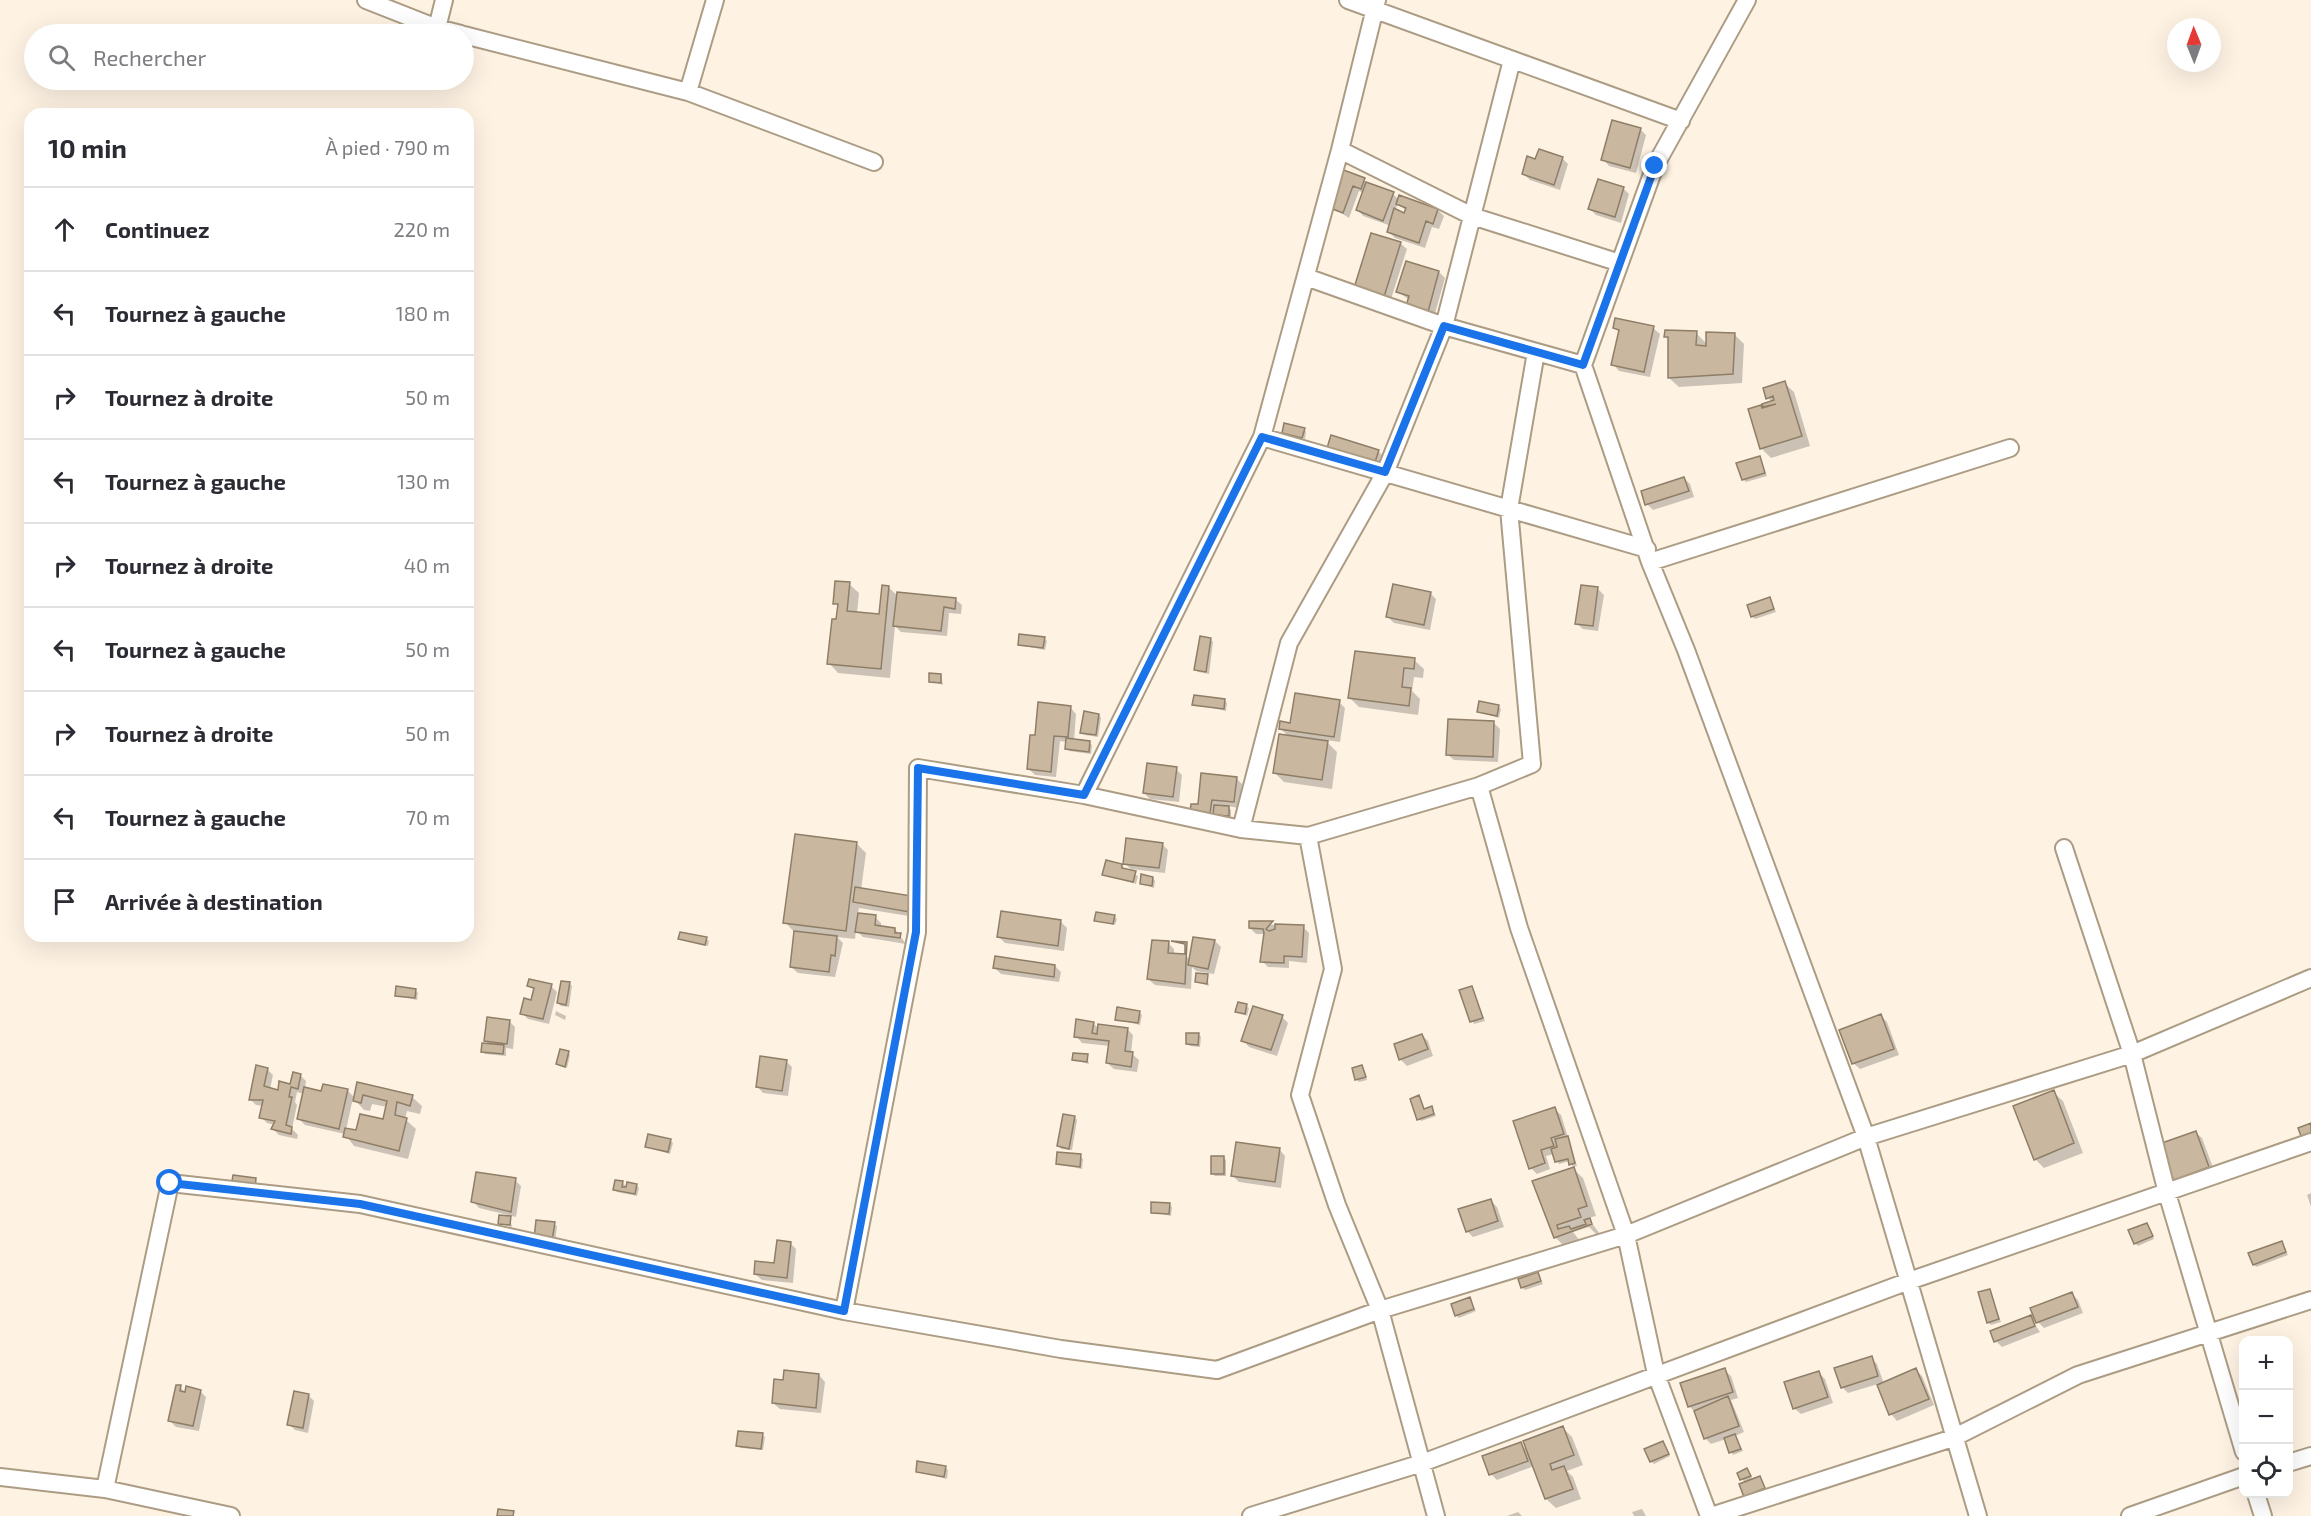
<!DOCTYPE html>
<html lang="fr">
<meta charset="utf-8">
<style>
body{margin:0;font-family:"Exo 2",sans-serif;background:#f2f2f3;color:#2b2b33}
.controls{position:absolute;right:18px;bottom:18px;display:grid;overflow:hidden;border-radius:12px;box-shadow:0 6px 24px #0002}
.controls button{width:54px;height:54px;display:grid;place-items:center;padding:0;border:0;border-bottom:2px solid #e1e1e2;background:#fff;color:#2b2b33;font:30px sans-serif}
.compass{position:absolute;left:2167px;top:18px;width:54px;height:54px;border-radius:50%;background:#fff;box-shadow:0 6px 24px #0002;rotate:359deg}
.stop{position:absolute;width:18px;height:18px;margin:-14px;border:4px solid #1a73e8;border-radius:50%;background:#fff}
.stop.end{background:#1a73e8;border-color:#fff;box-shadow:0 2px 6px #0008}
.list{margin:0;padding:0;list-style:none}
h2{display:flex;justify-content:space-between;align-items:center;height:78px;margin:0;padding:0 24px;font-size:26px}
h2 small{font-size:20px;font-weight:400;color:#7c7c81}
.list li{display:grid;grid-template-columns:39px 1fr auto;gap:18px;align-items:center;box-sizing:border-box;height:84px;padding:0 24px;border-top:2px solid #e1e1e2}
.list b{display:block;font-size:22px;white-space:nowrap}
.list em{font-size:20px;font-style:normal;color:#7c7c81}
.icon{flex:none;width:33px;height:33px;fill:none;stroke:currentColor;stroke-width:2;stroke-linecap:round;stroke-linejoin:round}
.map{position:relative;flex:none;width:2311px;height:1516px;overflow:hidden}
.search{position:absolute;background:#fff;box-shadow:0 6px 24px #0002;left:24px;top:24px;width:450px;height:66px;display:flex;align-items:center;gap:15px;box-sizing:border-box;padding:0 21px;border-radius:33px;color:#7c7c81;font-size:22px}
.panel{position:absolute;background:#fff;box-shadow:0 6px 24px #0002;left:24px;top:108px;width:450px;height:834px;border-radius:18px}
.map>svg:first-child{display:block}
.shadow{fill:#0003;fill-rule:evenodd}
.building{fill:#c9b79f;stroke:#8f7e67;stroke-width:1.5}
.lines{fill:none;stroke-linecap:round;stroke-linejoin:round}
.minor-casing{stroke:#ac9c84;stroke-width:20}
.minor{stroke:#fff;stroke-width:16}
.route{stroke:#1a73e8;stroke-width:8}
</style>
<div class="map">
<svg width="2311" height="1516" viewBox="0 0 2311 1516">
<rect width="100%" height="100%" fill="#fef3e3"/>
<path class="shadow" d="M1640 129 1646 135 1636 173 1609 166 1603 159Z
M1562 158 1568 164 1560 190 1530 180 1523 174Z
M1364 180 1369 184 1393 194 1399 200 1438 210 1444 216 1439 229 1432 227 1425 248 1395 238 1389 232 1391 226 1363 216 1357 209 1364 193 1359 191 1349 218 1332 207 1341 182ZM1398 204 1407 211 1405 215 1395 210Z
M1623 188 1629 194 1621 223 1596 215 1590 209Z
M1400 243 1407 249 1390 302 1362 293Z
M1407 263 1439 272 1445 278 1434 317 1398 292Z
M1615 328H1653L1660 334 1650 377 1619 371 1613 364 1620 333Z
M1696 333 1707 344 1734 334 1744 344 1742 383 1679 387 1669 378 1670 340 1666 336Z
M1784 383 1794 392 1810 446 1771 458 1762 449 1750 410 1772 402 1768 398Z
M1304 429 1306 432 1305 439 1284 432Z
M1378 451 1384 457 1381 467 1335 454Z
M1760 458 1767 476 1746 482 1743 479Z
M1684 478 1690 484 1694 497 1653 510 1647 504Z
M849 584 859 593 857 613 880 616 888 587 898 596 955 599 962 605 961 614 949 613 947 636 901 632 895 626 890 678 838 673 829 663 838 621 839 607 835 603Z
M1598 589 1604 595 1598 631 1583 629 1576 623Z
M1430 593 1436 599 1430 630 1394 623 1388 617Z
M1770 599 1776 612 1755 619 1752 616Z
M1044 638 1047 641 1045 650 1019 645Z
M1211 640 1213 642 1209 674 1198 672 1196 670Z
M1414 660 1424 669 1423 678 1414 677 1412 691 1420 699 1418 715 1359 707 1350 698Z
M941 675 943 685 930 681Z
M1224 700 1227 703 1226 711 1194 704Z
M1339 702 1345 708 1340 742 1325 740 1337 752 1332 789 1284 782 1274 772 1289 737 1280 728Z
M1498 706 1501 709 1499 718 1479 712Z
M1070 707 1076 714 1074 741 1089 742 1092 745 1091 754 1069 751 1067 742 1060 741 1056 777 1035 775 1029 769 1036 737Z
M1099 715 1101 718 1098 737 1085 735 1082 732Z
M1494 723 1500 729 1498 762 1454 760 1447 754Z
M1176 769 1182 775 1179 802 1150 799 1144 793Z
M1236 778 1242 784 1239 808 1227 806 1231 810V818L1197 817 1199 806Z
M856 843 866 853 861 890 911 898 915 917 859 908 858 914 875 917 881 923V927L895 929 906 944 863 937 856 930 855 939 837 937 843 943 835 977 798 973 791 967 795 933 785 922Z
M1162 844 1168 850 1165 873 1131 869 1124 863Z
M1122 865 1124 870 1138 876 1136 884 1104 874Z
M1153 878 1155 881 1154 888 1141 884Z
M1114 916 1117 919 1115 925 1096 920Z
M1061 922 1067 928 1064 951 1005 943 998 936Z
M1250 923 1303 927 1309 933 1307 963 1289 961V968L1268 967 1262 961 1266 934H1256L1250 928Z
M680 939H706L709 941 708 946Z
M1215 941 1221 947 1214 974 1196 971 1192 967 1191 989 1155 985 1148 979 1168 943 1174 949V955L1186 956 1190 960Z
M1055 966 1061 972 1059 982 1001 974 995 968Z
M1207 976 1209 986 1196 982Z
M570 984 572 986 569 1007 561 1006 558 1003Z
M529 985 551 986 557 992 549 1024 528 1019 522 1013 532 1002 535 991Z
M1472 988 1485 1021 1474 1024 1461 991Z
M415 990 418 993 417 1000 397 996Z
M1246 1006 1249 1008 1247 1016 1237 1011Z
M556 1011 566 1016 565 1020 555 1015Z
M1139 1012 1142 1015 1140 1025 1116 1019Z
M1881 1016 1887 1022 1899 1055 1860 1069 1853 1063Z
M1282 1017 1288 1023 1277 1056 1249 1047 1243 1040Z
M509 1021 515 1027 513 1049 506 1048V1056L485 1054 482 1051 490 1045 485 1041Z
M1093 1023 1099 1029H1127L1133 1035 1131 1053 1139 1060 1137 1072 1114 1069 1107 1063 1110 1046 1082 1043 1076 1036Z
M1198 1034 1201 1037 1200 1047 1190 1046 1187 1043Z
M1422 1035 1428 1041 1433 1056 1407 1066 1401 1060 1395 1045Z
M568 1053 570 1055 567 1068 560 1066 558 1064Z
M1087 1056 1089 1064 1074 1060Z
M786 1061 792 1067 788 1096 763 1093 757 1086Z
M1362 1066 1367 1080 1359 1082 1356 1079Z
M267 1069 273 1075 270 1089 279 1091 291 1086 300 1075 306 1081 305 1089 323 1093 347 1090 355 1098 358 1084 412 1097 422 1106 420 1114 407 1111 405 1119 416 1129 408 1159 354 1146 345 1134 305 1125 299 1119 304 1094 297 1092 295 1102 297 1105 292 1129 298 1135 297 1139 279 1135 273 1129 275 1125 267 1123 261 1117 264 1106 256 1105 250 1099ZM353 1098 364 1110 370 1111 372 1104 387 1107 384 1121 357 1132 346 1130Z
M2053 1092 2063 1101 2083 1153 2044 1168 2035 1159Z
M1419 1097 1425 1110 1432 1108 1436 1116 1421 1121 1419 1119Z
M1555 1109 1561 1115 1577 1166 1573 1167 1570 1161 1559 1164 1554 1154 1546 1156 1550 1169 1537 1174 1531 1168Z
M1074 1117 1077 1120 1072 1150 1061 1149 1059 1146Z
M2195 1132 2202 1138 2215 1173 2180 1186 2174 1180Z
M670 1140 673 1143 670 1154 647 1147Z
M1279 1149 1285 1156 1281 1188 1239 1182 1232 1175Z
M1080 1156 1083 1159 1082 1169 1057 1164Z
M1223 1157 1226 1160V1176H1215L1212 1173Z
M1573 1169 1583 1178 1596 1216 1588 1218 1600 1234 1597 1235 1589 1227 1573 1232 1580 1241 1564 1246 1555 1237 1534 1182Z
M515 1180 521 1186 516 1217 479 1208 473 1201Z
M623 1183 627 1188 636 1185 639 1188 637 1196 617 1192 615 1190Z
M2311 1193V1207L2307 1195Z
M1490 1200 1497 1207 1504 1227 1473 1237 1467 1231Z
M1169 1205 1172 1207 1171 1216 1152 1212Z
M510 1218 512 1227 500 1224Z
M554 1224 557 1226 555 1243 538 1241Z
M2147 1224 2154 1239 2138 1246 2135 1243Z
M790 1243 796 1249 793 1283 762 1280 755 1274 776 1265Z
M2282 1243 2288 1255 2256 1267 2254 1264Z
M1538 1274 1543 1284 1525 1290 1522 1287Z
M1989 1290 2001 1322 1991 1325 1988 1322Z
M2072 1294 2078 1300 2083 1313 2044 1328 2038 1322Z
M1469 1299 1476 1311 1459 1318 1456 1315Z
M2030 1317 2040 1332 2002 1347 1996 1341Z
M1871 1358 1877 1364 1884 1384 1916 1370 1922 1376 1934 1405 1897 1421 1891 1414 1878 1384 1848 1393 1842 1387Z
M1724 1370 1731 1376 1738 1398 1731 1400 1744 1432 1735 1436 1743 1451 1733 1455 1726 1439 1711 1444 1705 1438 1696 1413 1689 1406Z
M1819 1373 1825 1379 1833 1403 1801 1414 1794 1408Z
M819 1375 825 1382 821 1413 780 1409 773 1403 784 1382Z
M180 1387 186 1393 200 1391 206 1397 199 1431 176 1427 170 1421Z
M308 1395 314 1401 308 1433 295 1430 289 1424Z
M1563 1428 1572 1437 1583 1465 1567 1471 1573 1477 1581 1499 1556 1508 1546 1499 1534 1466 1497 1480 1491 1474 1520 1444 1530 1453Z
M762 1435 765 1437 763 1450 741 1448 738 1446Z
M1663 1443 1670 1456 1654 1464 1651 1461Z
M946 1468 948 1470 947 1479 917 1472Z
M1747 1470 1753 1480 1760 1478 1762 1480 1767 1491 1748 1498 1746 1496 1745 1483 1739 1474Z
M1642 1509 1646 1516H1634L1632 1512Z
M1518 1512 1522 1516H1507Z"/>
<path class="building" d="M1612 120 1641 128 1630 168 1601 160Z
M1539 149 1563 157 1554 185 1522 174 1527 156 1535 159Z
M1341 169 1365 178 1361 189 1353 186 1343 213 1330 208 1340 181 1336 179Z
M1598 179 1624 187 1615 217 1588 209Z
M1366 182 1394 192 1383 221 1356 210Z
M1399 195 1438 209 1433 224 1426 221 1419 243 1387 232 1394 208 1404 213 1406 208 1396 204Z
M1371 233 1401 242 1384 297 1354 288Z
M1406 261 1439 271 1428 312 1406 306 1409 296 1396 292Z
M1615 318 1654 326 1644 372 1611 365 1619 330 1613 328Z
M1665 330 1697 331 1696 345 1706 346V332L1735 333 1733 374 1668 378V337H1664Z
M1785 381 1802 436 1760 449 1748 409 1761 405 1762 408 1776 404 1763 407 1762 404 1774 400 1773 396 1766 399 1763 388Z
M1284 423 1305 428 1302 438 1282 433Z
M1331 435 1379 450 1375 462 1327 448Z
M1760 456 1765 473 1742 480 1736 463Z
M1684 477 1689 491 1645 505 1641 491Z
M835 581 850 582 847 611 879 614 882 585 889 586 881 669 827 664 832 619H836L838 604H833Z
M1393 584 1431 592 1424 625 1386 617Z
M1581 585 1598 587 1593 626 1575 624Z
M897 592 956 598 955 609 944 607 941 631 893 626Z
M1770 597 1774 609 1751 617 1747 605Z
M1019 634 1045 637 1043 648 1018 645Z
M1200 636 1211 638 1206 672 1194 670Z
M1355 651 1415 658 1414 669 1404 668 1402 687 1411 688 1409 706 1348 698Z
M929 673 941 674V683L929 682Z
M1295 693 1340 700 1334 737 1279 729 1280 721 1290 723Z
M1194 695 1225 699 1224 709 1192 705Z
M1479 701 1499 705 1497 716 1477 712Z
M1038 702 1071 706 1068 737 1054 736 1051 772 1027 769 1030 735H1035Z
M1084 711 1099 714 1096 735 1080 733Z
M1448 719 1494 721 1493 757 1446 755Z
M1279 734 1328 741 1322 780 1273 773Z
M1066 738 1090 741 1089 752 1065 749Z
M1147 763 1177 767 1173 797 1143 793Z
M1201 773 1237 777 1234 802 1212 800 1210 813 1190 811 1191 804H1198Z
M1214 805 1229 806V816L1213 815Z
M795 834 857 842 846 931 783 923Z
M1126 838 1163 843 1159 868 1123 864Z
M1106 860 1122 864V868L1136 871 1133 882 1102 875Z
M1141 874 1153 877 1152 886 1140 884Z
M855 887 912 896 909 912 853 902Z
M1001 911 1061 920 1058 946 997 937Z
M1096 912 1115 915 1113 924 1094 921Z
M858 913 876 915 875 925 895 928V933H901L900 938 855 932Z
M1249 921H1273L1266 929 1269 931 1275 929V924L1304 925 1302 957 1284 956V963L1260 962 1264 933 1263 929 1249 928Z
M794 931 837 936 835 956 831 955 829 972 790 967Z
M680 932 707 937 705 945 678 939Z
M1193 937 1215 940 1208 969 1188 965Z
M1152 940 1169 941 1168 953 1185 954V944L1171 941 1187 942 1185 984 1147 979Z
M995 956 1055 965 1054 977 993 968Z
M1196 973 1208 974 1207 984 1195 982Z
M529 979 552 984 543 1019 520 1014 524 998 531 1000 534 988 527 986Z
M561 981 570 982 566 1005 557 1003Z
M396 986 416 989 415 998 395 996Z
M1472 986 1483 1018 1470 1022 1459 990Z
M1238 1002 1247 1004 1245 1014 1235 1012Z
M1253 1006 1283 1015 1271 1050 1241 1041Z
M1117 1007 1140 1011 1138 1023 1115 1020Z
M1881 1014 1894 1049 1852 1064 1839 1030Z
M487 1017 510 1020 507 1044 484 1041Z
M1076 1019 1094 1022 1092 1033 1097 1034 1098 1024 1128 1028 1125 1051 1133 1052 1131 1067 1106 1063 1109 1041 1074 1037Z
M1186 1033H1199L1198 1045 1186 1044Z
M1422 1034 1428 1049 1399 1060 1394 1044Z
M482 1043 504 1045 503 1054 481 1052Z
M560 1049 569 1051 565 1067 556 1064Z
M1073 1053 1088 1054 1087 1062 1072 1060Z
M760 1056 787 1060 782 1091 756 1087Z
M256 1065 268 1068 264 1086 278 1090 279 1081 290 1084 293 1072 301 1074 298 1089 291 1087 289 1097H292L286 1125 292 1127 291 1134 271 1129 275 1121 259 1118 263 1100H249Z
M1362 1065 1366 1077 1355 1080 1352 1068Z
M357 1082 413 1095 410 1106 397 1102 395 1115 407 1118 399 1151 343 1137 345 1128 356 1130 360 1114 383 1119 387 1101 363 1095 361 1103 353 1101Z
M323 1084 348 1089 339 1129 297 1119 304 1087 321 1091Z
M2054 1090 2074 1143 2034 1160 2013 1106Z
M1419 1095 1424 1109 1432 1106 1434 1114 1417 1120 1410 1099Z
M1555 1107 1564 1134 1551 1138 1554 1146 1541 1150 1545 1163 1529 1169 1513 1121Z
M1063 1114 1075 1116 1069 1149 1057 1146Z
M2311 1123V1135L2302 1139 2298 1128Z
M2196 1131 2209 1167 2172 1181 2159 1144Z
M648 1134 671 1139 668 1152 645 1147Z
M1568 1136 1575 1163 1569 1165 1568 1159 1555 1162 1551 1149 1557 1147 1555 1139Z
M1236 1142 1280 1148 1275 1182 1231 1176Z
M1057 1152 1081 1154 1080 1167 1056 1164Z
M1211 1156H1224V1174H1211Z
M1574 1167 1587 1206 1578 1209 1581 1217 1557 1225 1558 1229 1569 1226 1571 1229 1586 1224 1584 1220 1590 1218 1592 1224 1554 1238 1532 1181Z
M476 1172 516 1178 511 1212 471 1202Z
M233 1175 256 1178 255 1190 231 1187Z
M615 1180 623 1181 622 1187H626L627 1182 637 1184 635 1194 613 1190Z
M1491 1199 1498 1221 1466 1232 1458 1209Z
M1151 1202 1170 1203 1169 1214 1151 1213Z
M499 1215 511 1216 510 1225 498 1224Z
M536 1220 555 1222 552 1241 534 1239Z
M2147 1223 2153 1236 2134 1244 2128 1230Z
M777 1240 791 1242 787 1278 754 1274 755 1261 774 1263Z
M2282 1241 2286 1252 2253 1265 2248 1253Z
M1538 1272 1541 1281 1521 1288 1518 1279Z
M1990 1289 1999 1319 1987 1323 1978 1292Z
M2072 1292 2078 1307 2036 1323 2030 1308Z
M1470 1297 1474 1309 1455 1316 1451 1304Z
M2031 1315 2035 1326 1994 1342 1990 1331Z
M1872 1356 1878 1376 1841 1388 1834 1368Z
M1725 1368 1733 1392 1688 1407 1680 1383Z
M1916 1368 1929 1399 1889 1415 1877 1385Z
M784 1370 819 1374 816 1408 772 1403 774 1379 783 1380Z
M1819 1371 1828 1397 1793 1409 1784 1382Z
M176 1385H181L180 1391 185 1392 186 1386 201 1390 193 1426 168 1421Z
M294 1391 309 1394 303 1428 287 1425Z
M1728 1396 1739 1426 1704 1439 1694 1411Z
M1563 1426 1574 1455 1550 1464 1552 1470 1564 1466 1573 1489 1545 1499 1523 1441Z
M738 1431 763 1433 761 1449 736 1446Z
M1735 1434 1741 1449 1729 1453 1724 1438Z
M1663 1441 1669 1454 1650 1462 1644 1449Z
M1521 1442 1528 1461 1489 1475 1482 1456Z
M917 1461 946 1466 944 1477 916 1472Z
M1747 1468 1751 1476 1740 1480 1737 1473Z
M1760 1476 1765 1488 1744 1497 1739 1484Z
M498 1509 514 1511 513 1516H497Z"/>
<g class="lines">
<defs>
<path id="minor" d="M366 0 437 28 461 34
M1348 0 1681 121
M1747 0 1655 166 1583 365 1650 562 1686 650 1866 1137 1978 1516
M437 28 444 0
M464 35 688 92 874 162
M688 92 715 0
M1340 150 1472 216 1620 263
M1306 277 1444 326 1583 365
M1536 352 1509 509 1532 764 1479 786 1519 928 1626 1235 1656 1374 1709 1516
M1262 437 1647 549
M1650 562 2010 448
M1084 795 1262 437 1340 150 1377 0
M1241 829 1289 643 1385 473 1444 326 1512 60
M1308 836 1333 969 1300 1095 1337 1205 1380 1310 1436 1516
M2064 848 2132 1054 2167 1193 2244 1452
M844 1311 917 932 918 768 1084 795 1241 829 1308 836 1479 786
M2288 1463 2311 1456
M0 1477 105 1489 231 1516
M105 1489 170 1183 360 1204 844 1311 1061 1349 1217 1370 1380 1310 1626 1235 1866 1137 2132 1054 2311 978
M2256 1494 2263 1516
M1251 1516 1422 1463 1909 1281 2311 1142
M1711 1516 1953 1438 2078 1375 2311 1300
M2130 1516 2244 1476"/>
</defs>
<use href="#minor" class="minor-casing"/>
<use href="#minor" class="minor"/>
</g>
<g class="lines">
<path class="route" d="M170 1183 360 1204 844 1311 916 932 918 768 1084 795 1262 437 1385 472 1444 326 1583 365 1655 166"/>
</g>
</svg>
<div class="controls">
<button>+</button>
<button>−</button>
<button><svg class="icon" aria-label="locate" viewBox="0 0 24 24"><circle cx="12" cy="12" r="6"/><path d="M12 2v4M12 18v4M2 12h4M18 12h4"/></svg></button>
</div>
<svg class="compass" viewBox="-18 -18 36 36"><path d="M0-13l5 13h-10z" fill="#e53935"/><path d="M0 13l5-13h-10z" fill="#7c7c81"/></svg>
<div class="stop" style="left:170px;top:1183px"></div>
<div class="stop end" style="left:1655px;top:166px"></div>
<div class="search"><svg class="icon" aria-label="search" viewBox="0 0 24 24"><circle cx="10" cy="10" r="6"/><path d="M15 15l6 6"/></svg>Rechercher</div>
<section class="panel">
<h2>10 min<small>À pied · 790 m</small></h2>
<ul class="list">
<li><svg class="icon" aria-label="ahead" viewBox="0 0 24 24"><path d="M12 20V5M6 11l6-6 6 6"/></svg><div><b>Continuez</b></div><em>220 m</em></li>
<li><svg class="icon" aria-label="left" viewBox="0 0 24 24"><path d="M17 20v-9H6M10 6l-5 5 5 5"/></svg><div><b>Tournez à gauche</b></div><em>180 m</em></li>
<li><svg class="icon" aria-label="right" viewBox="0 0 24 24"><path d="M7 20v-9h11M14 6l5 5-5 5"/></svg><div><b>Tournez à droite</b></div><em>50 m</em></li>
<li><svg class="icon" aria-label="left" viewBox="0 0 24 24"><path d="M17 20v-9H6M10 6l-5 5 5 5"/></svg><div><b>Tournez à gauche</b></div><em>130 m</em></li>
<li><svg class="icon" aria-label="right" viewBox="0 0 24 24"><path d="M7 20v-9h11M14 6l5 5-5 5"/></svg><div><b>Tournez à droite</b></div><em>40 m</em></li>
<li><svg class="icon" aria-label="left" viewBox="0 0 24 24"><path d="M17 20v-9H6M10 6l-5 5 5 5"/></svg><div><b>Tournez à gauche</b></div><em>50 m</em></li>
<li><svg class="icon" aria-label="right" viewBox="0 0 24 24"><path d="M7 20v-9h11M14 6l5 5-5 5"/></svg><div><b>Tournez à droite</b></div><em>50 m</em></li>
<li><svg class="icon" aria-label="left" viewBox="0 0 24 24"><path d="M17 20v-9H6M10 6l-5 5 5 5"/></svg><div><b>Tournez à gauche</b></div><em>70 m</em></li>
<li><svg class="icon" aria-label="arrive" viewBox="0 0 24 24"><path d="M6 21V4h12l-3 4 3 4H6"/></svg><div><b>Arrivée à destination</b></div></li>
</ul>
</section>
</div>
